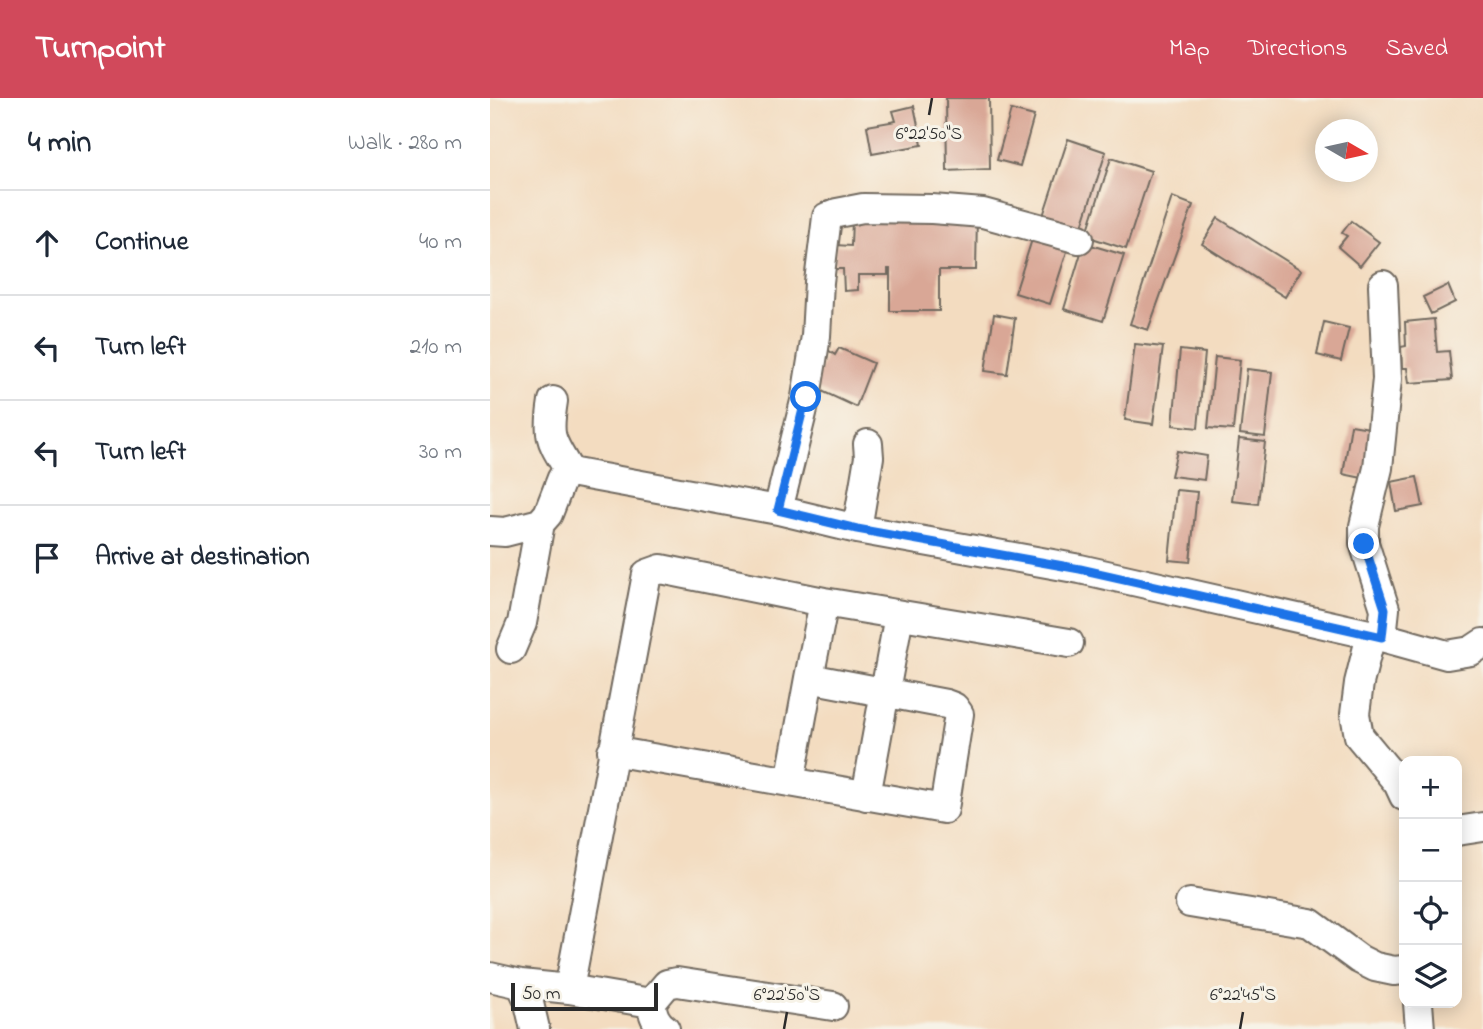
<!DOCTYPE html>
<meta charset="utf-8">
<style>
body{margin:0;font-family:"Indie Flower",sans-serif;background:#f6f6f7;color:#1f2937}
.controls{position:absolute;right:21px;bottom:21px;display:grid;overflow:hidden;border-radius:14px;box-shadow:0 4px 18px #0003}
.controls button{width:63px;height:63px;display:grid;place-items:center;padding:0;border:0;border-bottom:2px solid #e0e1e3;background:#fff;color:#1f2937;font:35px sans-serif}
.compass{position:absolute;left:825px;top:21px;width:63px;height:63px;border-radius:50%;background:#fff;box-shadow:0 4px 18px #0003;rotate:99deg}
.scale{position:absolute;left:21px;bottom:18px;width:147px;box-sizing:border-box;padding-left:7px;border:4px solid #2b2b2b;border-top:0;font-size:19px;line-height:24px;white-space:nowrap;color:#2b2b2b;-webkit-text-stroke:5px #f7f3e8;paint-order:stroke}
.stop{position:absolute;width:21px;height:21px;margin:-16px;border:5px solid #1a73e8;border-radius:50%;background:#fff}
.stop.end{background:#1a73e8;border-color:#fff;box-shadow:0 2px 7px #0008}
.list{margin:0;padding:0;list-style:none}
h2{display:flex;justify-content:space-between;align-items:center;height:91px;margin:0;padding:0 28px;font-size:30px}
h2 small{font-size:23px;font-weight:400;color:#747a83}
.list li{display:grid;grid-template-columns:46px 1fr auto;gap:21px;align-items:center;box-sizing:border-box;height:105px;padding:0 28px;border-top:2px solid #e0e1e3}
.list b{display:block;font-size:26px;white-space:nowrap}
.list em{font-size:23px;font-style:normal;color:#747a83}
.icon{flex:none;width:38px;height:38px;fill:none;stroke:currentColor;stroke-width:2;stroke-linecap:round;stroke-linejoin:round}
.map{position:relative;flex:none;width:993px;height:931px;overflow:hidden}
header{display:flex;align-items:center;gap:42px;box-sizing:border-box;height:98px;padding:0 35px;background:#d1495b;color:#fff}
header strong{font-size:33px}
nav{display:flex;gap:38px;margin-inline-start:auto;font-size:24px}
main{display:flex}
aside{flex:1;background:#fff}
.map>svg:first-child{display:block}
.building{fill:#d9a796}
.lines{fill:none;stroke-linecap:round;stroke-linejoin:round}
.minor-casing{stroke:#71695f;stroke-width:32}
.minor{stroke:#fff;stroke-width:28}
.route{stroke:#1a73e8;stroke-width:9}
.ticks{fill:none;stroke:#2b2b2b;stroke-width:2.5}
.ticks-label{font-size:18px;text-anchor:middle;fill:#2b2b2b;stroke:#f7f3e8;stroke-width:6;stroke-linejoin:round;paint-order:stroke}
</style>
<header>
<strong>Turnpoint</strong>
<nav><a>Map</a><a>Directions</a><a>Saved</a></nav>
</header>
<main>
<aside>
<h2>4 min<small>Walk · 280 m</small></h2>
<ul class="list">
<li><svg class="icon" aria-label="ahead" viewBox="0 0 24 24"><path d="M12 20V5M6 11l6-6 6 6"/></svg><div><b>Continue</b></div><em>40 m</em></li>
<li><svg class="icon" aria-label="left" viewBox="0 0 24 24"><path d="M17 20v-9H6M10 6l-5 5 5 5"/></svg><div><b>Turn left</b></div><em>210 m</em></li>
<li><svg class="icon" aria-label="left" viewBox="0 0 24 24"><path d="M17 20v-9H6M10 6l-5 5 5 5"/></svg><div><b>Turn left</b></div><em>30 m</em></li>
<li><svg class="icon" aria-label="arrive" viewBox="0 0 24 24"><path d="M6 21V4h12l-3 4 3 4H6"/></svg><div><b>Arrive at destination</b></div></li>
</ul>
</aside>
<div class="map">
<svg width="993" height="931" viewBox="0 0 993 931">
<rect width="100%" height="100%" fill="#f7f3e8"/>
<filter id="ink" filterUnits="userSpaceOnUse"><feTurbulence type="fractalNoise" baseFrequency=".0143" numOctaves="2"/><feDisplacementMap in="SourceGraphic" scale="14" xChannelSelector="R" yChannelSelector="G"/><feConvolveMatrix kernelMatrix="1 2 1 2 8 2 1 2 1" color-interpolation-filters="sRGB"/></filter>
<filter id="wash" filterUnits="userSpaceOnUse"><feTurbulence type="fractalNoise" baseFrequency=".00686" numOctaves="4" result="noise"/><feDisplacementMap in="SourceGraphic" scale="28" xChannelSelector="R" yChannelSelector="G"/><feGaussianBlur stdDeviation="1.57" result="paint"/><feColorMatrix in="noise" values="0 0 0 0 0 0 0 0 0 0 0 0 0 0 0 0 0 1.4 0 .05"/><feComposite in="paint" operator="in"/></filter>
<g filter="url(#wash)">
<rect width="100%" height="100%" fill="#f3dcc0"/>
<g id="blocks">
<path class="building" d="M456 0H499L500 71 457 73Z
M424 8 432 47 382 56 377 28 406 23 403 13Z
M521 12 544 18 530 68 507 62Z
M578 41 616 54 590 134 552 121Z
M621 60 661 73 636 151 596 138Z
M682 99 703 107 658 232 640 226Z
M487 117 486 172H449V213H400V171H398V177H368V192L354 193 353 171H345V147L361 148 362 122Z
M728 120 811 172 795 199 712 146Z
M861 123 889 144 870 168 848 149 857 138 852 135Z
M545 132 580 144 560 206 525 195Z
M594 145 634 157 613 223 574 211Z
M958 187 965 204 941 216 933 199Z
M504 216 525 220 517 276 495 273Z
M944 221 947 254 959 253 962 282 919 285 917 270H912L911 249 916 248 915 224Z
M834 224 859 230 851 263 827 257Z
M645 246 673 249 663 326 635 322Z
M349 250 383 265 366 309 323 289 338 252 345 257Z
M690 252 715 255 708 330 683 327Z
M725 259 750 262 743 332 718 330Z
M757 271 782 274 775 339 750 336Z
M861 327 886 331 877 381 853 376Z
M749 341 775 344 768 406 742 403Z
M687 353 717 358 714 382 681 378Z
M927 379 933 408 906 413 901 384Z
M686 392 707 394 700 464 679 462Z"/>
</g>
</g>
<g filter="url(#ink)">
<use href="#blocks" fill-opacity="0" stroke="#71695f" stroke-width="2"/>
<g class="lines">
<defs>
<path id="minor" d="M63 303C57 341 61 342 80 374L288 412 367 431 590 471 892 539 957 557 981 553 993 545
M288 412 316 299 326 238 329 184 337 119 347 115 373 110 442 111 493 115 589 141
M367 431 379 359 378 346
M0 433 15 434 50 425 58 416 72 380 80 374
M881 537 869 585 865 616 869 638 908 685 914 698
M892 539 895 511 874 445V428L888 370 897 281 893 187
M21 551 32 525 50 425
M122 653 454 711 469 616 464 609 456 606 319 580 334 504
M300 684 319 580
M376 698 409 517
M967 733 993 729
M700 805 820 825 869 861 885 869 904 873 914 872
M0 879 31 886 38 901 45 931
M31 886 79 891 161 905 177 886 187 884 343 908
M79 891 157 476 171 471 334 504 579 545
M161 905C163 916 165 924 175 931
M928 905 930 931"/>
</defs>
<use href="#minor" class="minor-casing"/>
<use href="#minor" class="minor"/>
</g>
</g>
<g class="lines" filter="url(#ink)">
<path class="route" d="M316 299 288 412 367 431 590 471 892 539 895 511 874 446"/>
</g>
<path class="ticks" d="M439 17 442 0M294 931 297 914M750 931 753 914"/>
<g class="ticks-label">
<text x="439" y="41">6°22'50"S</text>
<text x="297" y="902">6°22'50"S</text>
<text x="753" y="902">6°22'45"S</text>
</g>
</svg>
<div class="controls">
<button>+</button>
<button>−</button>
<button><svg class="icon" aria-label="locate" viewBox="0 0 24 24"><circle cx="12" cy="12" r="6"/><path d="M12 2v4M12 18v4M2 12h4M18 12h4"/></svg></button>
<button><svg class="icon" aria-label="layers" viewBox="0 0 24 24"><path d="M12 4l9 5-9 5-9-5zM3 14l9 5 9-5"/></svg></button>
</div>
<svg class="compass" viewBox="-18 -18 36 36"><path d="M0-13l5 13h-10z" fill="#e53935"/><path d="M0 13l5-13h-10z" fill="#747a83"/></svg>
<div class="scale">50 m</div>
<div class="stop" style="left:316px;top:299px"></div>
<div class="stop end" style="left:874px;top:446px"></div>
</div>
</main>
